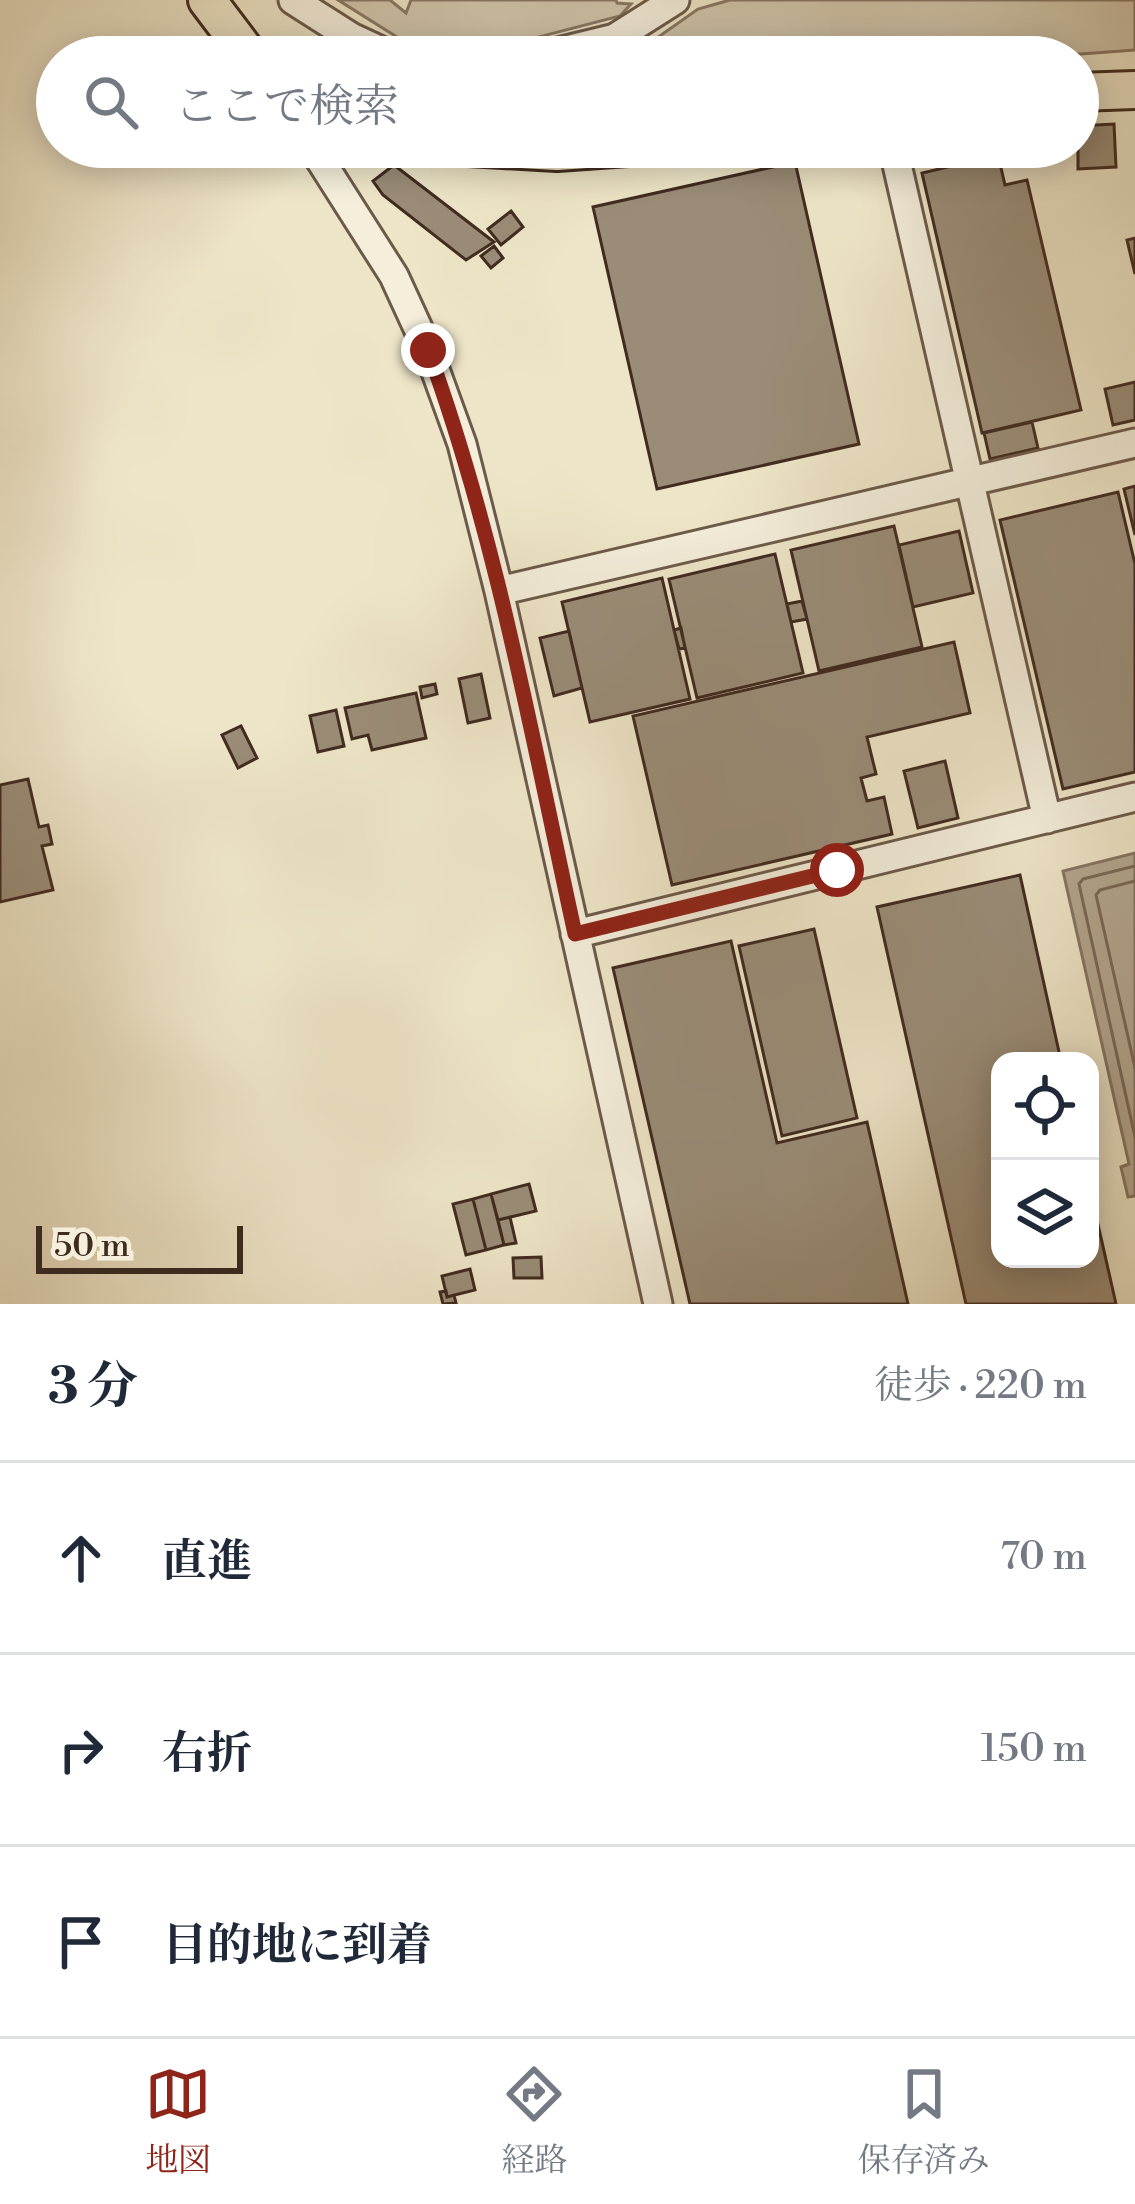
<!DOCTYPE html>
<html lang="ja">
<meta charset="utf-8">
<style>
body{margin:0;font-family:"Libre Bodoni","Noto Serif JP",serif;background:#f6f6f7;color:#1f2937}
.controls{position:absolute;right:36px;bottom:36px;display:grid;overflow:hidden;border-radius:24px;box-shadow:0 6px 30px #0003}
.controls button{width:108px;height:108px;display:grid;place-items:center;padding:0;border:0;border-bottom:3px solid #e0e1e3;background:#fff;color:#1f2937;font:60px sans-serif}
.scale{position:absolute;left:36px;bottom:30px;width:207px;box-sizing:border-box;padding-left:12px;border:6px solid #402b1f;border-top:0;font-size:33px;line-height:42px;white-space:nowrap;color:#402b1f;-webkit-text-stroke:9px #f4eedb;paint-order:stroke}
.stop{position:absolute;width:36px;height:36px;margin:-27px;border:9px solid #8f2418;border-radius:50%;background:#fff}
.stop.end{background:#8f2418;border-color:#fff;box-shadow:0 3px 12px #0008}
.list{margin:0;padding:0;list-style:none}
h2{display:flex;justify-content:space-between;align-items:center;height:156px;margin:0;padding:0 48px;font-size:51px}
h2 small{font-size:39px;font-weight:400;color:#747a83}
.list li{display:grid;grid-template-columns:78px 1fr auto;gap:36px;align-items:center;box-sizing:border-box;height:192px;padding:0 48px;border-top:3px solid #e0e1e3}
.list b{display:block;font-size:45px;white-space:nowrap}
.list em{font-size:39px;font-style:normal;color:#747a83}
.icon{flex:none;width:66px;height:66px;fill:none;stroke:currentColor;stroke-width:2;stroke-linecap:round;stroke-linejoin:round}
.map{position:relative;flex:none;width:1135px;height:1304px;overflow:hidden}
.search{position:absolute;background:#fff;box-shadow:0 6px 30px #0003;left:36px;right:36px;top:36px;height:132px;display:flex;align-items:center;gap:30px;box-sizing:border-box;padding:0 42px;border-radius:66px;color:#747a83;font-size:45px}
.sheet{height:732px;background:#fff}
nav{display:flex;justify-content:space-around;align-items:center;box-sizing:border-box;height:168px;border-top:3px solid #e0e1e3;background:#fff;font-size:33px;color:#747a83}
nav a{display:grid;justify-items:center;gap:6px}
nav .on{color:#8f2418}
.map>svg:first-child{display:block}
.green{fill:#d0c5ab;stroke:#887865;stroke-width:3}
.water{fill:#b3a68f;stroke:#857562;stroke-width:3}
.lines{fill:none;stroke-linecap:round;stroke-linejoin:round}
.shore{stroke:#7a6857;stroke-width:3}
.building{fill:#9a8c77;stroke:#402b1f;stroke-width:3}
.minor-casing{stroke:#6c5a49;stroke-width:33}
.major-casing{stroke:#402b1f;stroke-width:42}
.minor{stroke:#f4eedb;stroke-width:27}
.major{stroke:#eee5c8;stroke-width:36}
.route{stroke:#8f2418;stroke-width:15}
</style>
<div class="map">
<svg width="1135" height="1304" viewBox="0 0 1135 1304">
<rect width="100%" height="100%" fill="#eee5c8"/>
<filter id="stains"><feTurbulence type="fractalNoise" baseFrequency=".00167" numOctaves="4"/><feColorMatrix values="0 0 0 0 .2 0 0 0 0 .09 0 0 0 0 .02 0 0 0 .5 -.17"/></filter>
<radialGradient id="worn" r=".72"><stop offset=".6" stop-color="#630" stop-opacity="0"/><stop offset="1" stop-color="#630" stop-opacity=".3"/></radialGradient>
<path class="green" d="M338 0H390L406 13 411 0H616L617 3 631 4 620 16 462 57 405 42Z
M730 0H1135V50L1040 57H630L698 9Z"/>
<path class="water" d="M1135 853V1196L1128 1197 1121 1167 1129 1164 1063 871Z"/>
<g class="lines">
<path class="shore" d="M1135 866 1083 879 1079 884 1135 1137
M1135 881 1100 890 1096 895 1135 1068"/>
</g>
<path class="building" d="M1114 124 1116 167 1078 169V126Z
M998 155 1005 185 1027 180 1081 410 982 433 922 173Z
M795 162 859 444 657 489 593 207Z
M394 165 494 242 466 260 383 195 373 181Z
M511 211 523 227 501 245 488 229Z
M1135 238V274L1127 240Z
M494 246 503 258 491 268 481 256Z
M1135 382V420L1113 425 1105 389Z
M1032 422 1038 448 990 459 984 433Z
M1135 486V535L1124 489Z
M1118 492 1135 564V772L1063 789 1000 520Z
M894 526 922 647 819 671 791 550Z
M959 531 973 593 913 607 899 545Z
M775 554 803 673 697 698 669 579Z
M662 578 690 699 590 722 562 602Z
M802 601 807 619 791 622 787 604Z
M681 628 685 648 679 649 674 630Z
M569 631 582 688 554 696 540 638Z
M954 642 970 713 867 737 876 774 861 778 867 801 884 797 892 834 672 885 633 716Z
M481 674 490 718 468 723 459 679Z
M435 684 437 694 422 698 420 687Z
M416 693 426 738 372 750 368 735 352 739 345 708Z
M336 710 344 746 318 752 310 716Z
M241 726 257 758 238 768 222 735Z
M945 761 958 818 918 828 904 771Z
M28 779 39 827 48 825 52 844 42 846 53 890 0 902V785Z
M1020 875 1061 1061H1000V1259H1090V1189L1116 1304H966L877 907Z
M814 929 857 1118 782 1136 739 946Z
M731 941 777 1143 867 1122 908 1304H690L613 968Z
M529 1184 536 1211 498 1220 491 1194Z
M491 1194 504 1245 486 1250 473 1199Z
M473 1199 486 1250 466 1255 453 1204Z
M510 1217 516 1243 504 1245 498 1220Z
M541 1257 542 1278H514L513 1258Z
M470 1269 475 1290 447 1297 442 1276Z
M446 1291 447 1297 454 1295 456 1303 443 1304 440 1292Z"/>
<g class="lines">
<defs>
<path id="minor" d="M293 0 351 37 394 57
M537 57 615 38 675 0
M312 147 394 276 428 350 462 444 499 591 658 1304
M893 147 1047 819
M499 591 1135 443
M575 934 1135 797"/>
<path id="major" d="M207 0 250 57
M1078 92 1135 90
M468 147 557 152 628 147"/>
</defs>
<use href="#minor" class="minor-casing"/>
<use href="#major" class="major-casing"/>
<use href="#minor" class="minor"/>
<use href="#major" class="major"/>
</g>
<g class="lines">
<path class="route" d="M428 350C497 539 532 738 575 934L837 870"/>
</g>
<rect width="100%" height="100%" filter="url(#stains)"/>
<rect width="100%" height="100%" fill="url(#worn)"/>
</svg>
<div class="controls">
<button><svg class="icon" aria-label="locate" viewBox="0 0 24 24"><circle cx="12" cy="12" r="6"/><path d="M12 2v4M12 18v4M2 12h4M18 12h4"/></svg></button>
<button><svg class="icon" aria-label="layers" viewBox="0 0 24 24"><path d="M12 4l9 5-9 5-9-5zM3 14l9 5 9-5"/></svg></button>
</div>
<div class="scale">50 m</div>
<div class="stop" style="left:837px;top:870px"></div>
<div class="stop end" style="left:428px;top:350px"></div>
<div class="search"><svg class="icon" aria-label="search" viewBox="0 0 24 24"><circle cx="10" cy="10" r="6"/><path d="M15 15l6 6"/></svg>ここで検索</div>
</div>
<section class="sheet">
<h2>3 分<small>徒歩 · 220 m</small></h2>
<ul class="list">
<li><svg class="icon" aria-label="ahead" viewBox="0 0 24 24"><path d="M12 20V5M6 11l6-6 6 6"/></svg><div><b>直進</b></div><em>70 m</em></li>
<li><svg class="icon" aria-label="right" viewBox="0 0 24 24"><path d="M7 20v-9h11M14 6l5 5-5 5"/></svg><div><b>右折</b></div><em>150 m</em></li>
<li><svg class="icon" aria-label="arrive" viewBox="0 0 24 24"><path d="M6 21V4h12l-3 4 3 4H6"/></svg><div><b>目的地に到着</b></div></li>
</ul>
</section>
<nav>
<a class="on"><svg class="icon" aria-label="map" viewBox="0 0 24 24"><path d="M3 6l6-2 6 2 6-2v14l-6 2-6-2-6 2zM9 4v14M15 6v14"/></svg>地図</a>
<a><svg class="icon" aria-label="directions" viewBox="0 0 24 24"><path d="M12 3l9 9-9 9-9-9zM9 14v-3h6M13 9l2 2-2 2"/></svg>経路</a>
<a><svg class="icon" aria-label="saved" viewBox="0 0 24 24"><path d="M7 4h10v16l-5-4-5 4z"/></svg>保存済み</a>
</nav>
